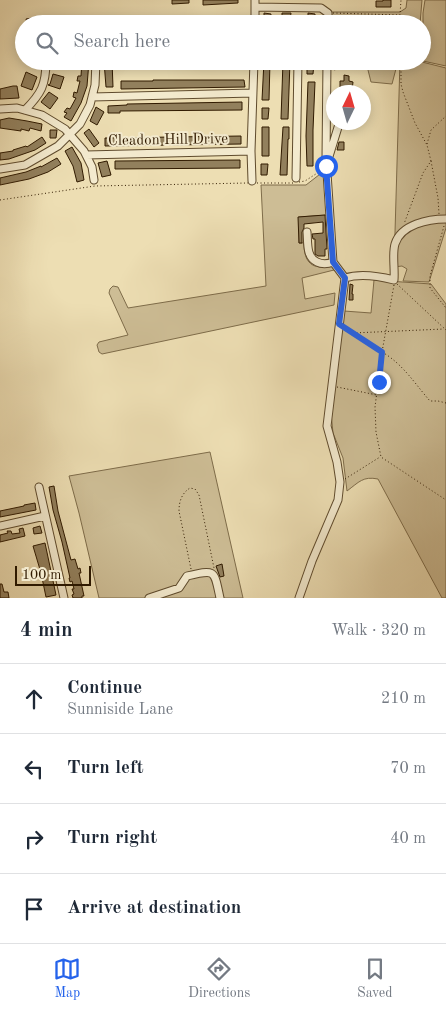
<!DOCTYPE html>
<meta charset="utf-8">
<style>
body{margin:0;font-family:"Old Standard TT",serif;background:#f6f6f7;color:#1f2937}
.compass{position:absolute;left:326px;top:85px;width:45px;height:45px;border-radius:50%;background:#fff;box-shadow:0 2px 12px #0003;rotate:5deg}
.scale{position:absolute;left:15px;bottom:12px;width:76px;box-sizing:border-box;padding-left:5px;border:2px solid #301a00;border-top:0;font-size:14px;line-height:18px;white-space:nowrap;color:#301a00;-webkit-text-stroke:4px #f3eace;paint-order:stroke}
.stop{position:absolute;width:15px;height:15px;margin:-11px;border:4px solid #2563eb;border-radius:50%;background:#fff}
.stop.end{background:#2563eb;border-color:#fff;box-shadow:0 1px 5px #0008}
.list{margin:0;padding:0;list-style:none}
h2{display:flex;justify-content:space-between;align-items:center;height:65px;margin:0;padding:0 20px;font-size:21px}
h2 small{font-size:16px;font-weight:400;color:#747a83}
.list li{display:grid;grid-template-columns:32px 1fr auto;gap:15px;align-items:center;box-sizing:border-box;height:70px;padding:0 20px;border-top:1px solid #e0e1e3}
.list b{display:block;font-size:19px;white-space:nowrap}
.list p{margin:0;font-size:16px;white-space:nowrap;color:#747a83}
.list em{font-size:16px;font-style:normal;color:#747a83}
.icon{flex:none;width:28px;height:28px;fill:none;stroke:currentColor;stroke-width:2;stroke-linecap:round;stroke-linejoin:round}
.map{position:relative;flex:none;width:446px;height:598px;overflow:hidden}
.search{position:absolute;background:#fff;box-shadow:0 2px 12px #0003;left:15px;right:15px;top:15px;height:55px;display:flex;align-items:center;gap:12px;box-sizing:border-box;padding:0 18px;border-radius:28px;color:#747a83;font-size:19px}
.sheet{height:345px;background:#fff}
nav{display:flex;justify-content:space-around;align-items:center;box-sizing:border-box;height:70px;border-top:1px solid #e0e1e3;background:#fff;font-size:14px;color:#747a83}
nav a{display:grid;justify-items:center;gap:2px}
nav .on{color:#2563eb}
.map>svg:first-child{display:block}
.green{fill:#cdbd95;stroke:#7e6c4a}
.building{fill:#92805d;stroke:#301a00}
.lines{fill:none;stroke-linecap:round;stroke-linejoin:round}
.minor-casing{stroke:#5f4b2d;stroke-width:9}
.path{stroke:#301a00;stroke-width:1;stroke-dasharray:1 2.5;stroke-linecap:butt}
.minor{stroke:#f3eace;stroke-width:7}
.route{stroke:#2563eb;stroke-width:6}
.labels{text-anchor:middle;stroke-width:4;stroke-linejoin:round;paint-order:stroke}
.street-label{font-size:15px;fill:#301a00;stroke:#f3eace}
</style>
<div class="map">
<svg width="446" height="598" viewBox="0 0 446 598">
<rect width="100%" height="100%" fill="#eddeb3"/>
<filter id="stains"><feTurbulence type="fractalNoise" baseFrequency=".004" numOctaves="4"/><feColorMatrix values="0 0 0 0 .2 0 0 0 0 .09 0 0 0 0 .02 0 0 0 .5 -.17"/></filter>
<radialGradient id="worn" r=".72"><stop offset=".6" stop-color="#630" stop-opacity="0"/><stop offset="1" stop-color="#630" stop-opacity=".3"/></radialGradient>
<path class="green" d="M407 0H422L420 24H332L331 12H400L406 8Z
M425 0H446V66L423 61V13Z
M334 61H348L352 65 334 70Z
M373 61H398L392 84 371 82 367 66Z
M400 61H421L422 62 446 68V228L429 282 403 281 407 269 402 266 394 267Z
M324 171 327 215 299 217V243H304C304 263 312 270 332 266L334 270 302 278 305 299 335 293 334 305 102 354 99 352 97 345 99 342 128 335 109 293 110 289 113 286 118 287 128 308 266 286 261 185H306Z
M374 280 431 284 446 304V598H442L378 479C363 476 359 482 347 491L343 458 333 433 331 413 344 311 371 313Z
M210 452 243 598H99L79 513 69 476Z"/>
<path class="building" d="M172 0H189V3L172 4Z
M203 0H238V3L203 5Z
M383 0H391V7H376V1H383Z
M264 13 271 14 270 24H264Z
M282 13H291L290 20 282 19Z
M308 13 315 14V22L308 21Z
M62 16H81V24H50V17Z
M39 17V24H27L26 19Z
M90 18H101V24H90Z
M122 18 157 19V24H122Z
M82 61H89L87 86 81 103 71 121 64 117 67 113 64 112 67 108 70 109 76 98 73 97 74 92 77 93 80 81H77L78 76H81Z
M104 61H112L113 87H106Z
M264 61H270L269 100H262Z
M283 61H290L288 119H281Z
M307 63H314L313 74H307Z
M26 72 37 77 32 90 21 86Z
M53 74 64 77 60 89 48 85 50 84Z
M344 75 349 76V81L353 82 352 91 340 90V81H344Z
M153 80H244L245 87 121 89V81H153Z
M308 82H315L313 130V166H307L306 136Z
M13 86H17L19 98 0 99V89Z
M49 92 58 98 50 109 41 102Z
M242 102V110L120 111V113H108V106L127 105V104Z
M96 107 104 112 97 125 90 121Z
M262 108H269L268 119H262Z
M9 118 27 121 42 124 41 131 30 128 29 131 21 129V131L0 128V120Z
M262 127H269V156H262Z
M283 127H289V139H288L287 175H280Z
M89 129 99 143 94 147 84 133Z
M50 130H57L56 138H50Z
M241 136V144L105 146V138Z
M42 137 46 143 35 150 9 159 0 160V153L13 151V150L26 146 27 147Z
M339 142H344V150H337Z
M72 147 81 163 84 180 77 182 73 166 65 151Z
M57 158 61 164 48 172 29 179 0 185V178L26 172 41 166V167Z
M240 160V168L115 169V161Z
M107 161 111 175 102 177 98 163Z
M261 164H268L267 175H261Z
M325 215 327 249H325V256H318L315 254V239H313L312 234 323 233V222L304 224V228L302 232V243H299L298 217Z
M350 284 353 285 352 294H353V300H349Z
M54 486 58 511 71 560 75 559 78 569 80 568 81 573H79L84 596H82V598H73L72 595 74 594 72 589H74L72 581 70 582 69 578H70L62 542 53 510 49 487Z
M35 503 36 510 0 517V511L24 506V505Z
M40 526 42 533 34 534 33 528Z
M23 528 25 536 0 542V535L8 533 7 531H11L12 534 20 533 19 529Z
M45 543 56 595 46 597 41 573 33 546Z
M222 564 224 576 220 577 216 566Z
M0 584H2L4 592H8L9 598H0Z"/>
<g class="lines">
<defs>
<path id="minor" d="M255 7 321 8 328 13V24
M255 24V0
M92 97 253 93
M0 109 17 108 42 115 65 129 84 151 92 167 94 180
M25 110C41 94 46 85 46 61
M86 155 251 151
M327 163 339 124
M0 169 25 165 58 146 80 124 90 105 95 85 96 61
M296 178 298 61
M252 181 251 151 254 61
M307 232C308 243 306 257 317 262 323 265 328 264 333 262
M345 278C361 273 378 276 394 280 395 268 392 254 395 244 401 224 429 219 446 219
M39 487 64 598
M0 526 45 516
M149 598 179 588 187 576C216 569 214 570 220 598
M299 598 312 561 338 500 340 482 337 462 327 426 345 278 333 262 326 158 327 61"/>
</defs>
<use href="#minor" class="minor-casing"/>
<path class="path" d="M333 13 400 15 401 0
M400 15 402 24
M401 61V84L403 92 415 123 427 145 431 161 423 173 404 224
M427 144 431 130 446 116
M431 161 438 198 439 214
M299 182 305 181 322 170
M257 183H293
M0 200 95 186 248 183
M444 226 430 276V288L446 308
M397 284 446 330
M344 328 382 352 394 285
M353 333 444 329
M337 387 377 395
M446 403 438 401H430C415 384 403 364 382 352L375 407 376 432 381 457 446 500
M345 479 380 457
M191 569 179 511C179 501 182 493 190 488L195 489 199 495 214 568"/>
<use href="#minor" class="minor"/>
</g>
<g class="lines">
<path class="route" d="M326 166 333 262 345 278 339 324 382 352 379 382"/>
</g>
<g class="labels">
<g class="street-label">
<text transform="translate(168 139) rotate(-1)" y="5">Cleadon Hill Drive</text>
</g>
</g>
<rect width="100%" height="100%" filter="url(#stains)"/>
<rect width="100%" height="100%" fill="url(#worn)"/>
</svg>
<svg class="compass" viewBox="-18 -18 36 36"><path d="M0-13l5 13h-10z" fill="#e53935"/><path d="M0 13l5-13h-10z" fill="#747a83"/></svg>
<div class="scale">100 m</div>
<div class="stop" style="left:326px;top:166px"></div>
<div class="stop end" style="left:379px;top:382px"></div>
<div class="search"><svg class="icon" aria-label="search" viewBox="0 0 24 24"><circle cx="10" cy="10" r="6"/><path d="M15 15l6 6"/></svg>Search here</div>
</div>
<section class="sheet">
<h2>4 min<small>Walk · 320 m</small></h2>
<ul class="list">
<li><svg class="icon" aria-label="ahead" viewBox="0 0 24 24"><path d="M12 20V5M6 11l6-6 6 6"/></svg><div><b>Continue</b><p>Sunniside Lane</p></div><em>210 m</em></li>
<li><svg class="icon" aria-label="left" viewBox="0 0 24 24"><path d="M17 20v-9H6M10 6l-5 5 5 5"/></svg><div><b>Turn left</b></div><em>70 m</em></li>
<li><svg class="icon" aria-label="right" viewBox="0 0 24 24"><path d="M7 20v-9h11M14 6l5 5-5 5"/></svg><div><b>Turn right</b></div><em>40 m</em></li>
<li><svg class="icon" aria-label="arrive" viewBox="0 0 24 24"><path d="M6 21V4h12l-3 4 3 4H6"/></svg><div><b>Arrive at destination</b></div></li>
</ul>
</section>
<nav>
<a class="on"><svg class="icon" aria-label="map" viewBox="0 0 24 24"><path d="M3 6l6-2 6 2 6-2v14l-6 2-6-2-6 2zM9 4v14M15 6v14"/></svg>Map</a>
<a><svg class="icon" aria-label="directions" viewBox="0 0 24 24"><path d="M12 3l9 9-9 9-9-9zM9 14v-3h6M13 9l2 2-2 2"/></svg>Directions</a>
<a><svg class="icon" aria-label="saved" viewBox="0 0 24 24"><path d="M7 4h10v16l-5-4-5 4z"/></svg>Saved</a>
</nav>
